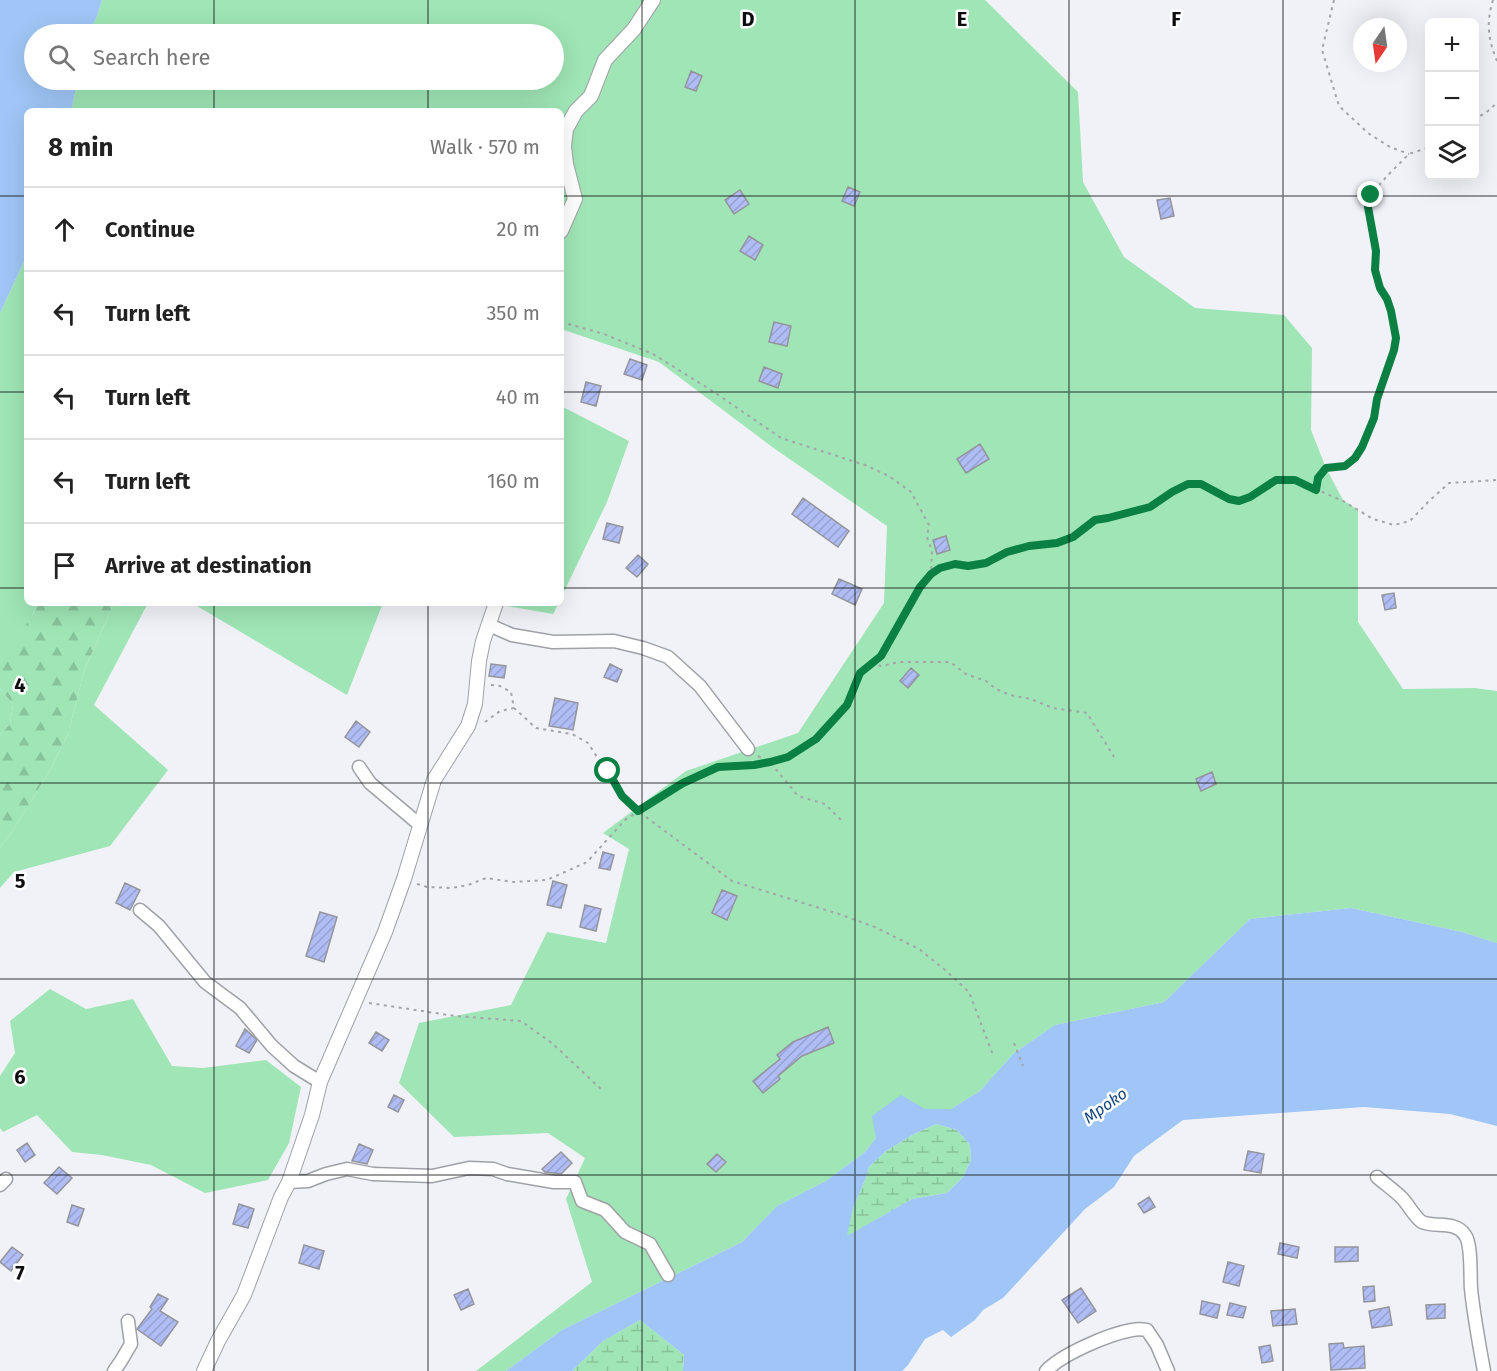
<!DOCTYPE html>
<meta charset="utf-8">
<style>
body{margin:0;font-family:"Fira Sans",sans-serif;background:#f6f6f6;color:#222}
.controls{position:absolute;right:18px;top:18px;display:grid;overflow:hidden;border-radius:9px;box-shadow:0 6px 24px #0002}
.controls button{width:54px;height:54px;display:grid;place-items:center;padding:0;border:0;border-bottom:2px solid #e0e0e0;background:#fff;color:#222;font:30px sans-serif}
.compass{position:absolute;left:1353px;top:18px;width:54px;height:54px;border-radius:50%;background:#fff;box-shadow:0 6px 24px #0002;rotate:193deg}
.stop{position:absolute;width:18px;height:18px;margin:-14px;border:4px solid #0b8043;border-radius:50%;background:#fff}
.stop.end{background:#0b8043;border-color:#fff;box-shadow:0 2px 6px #0008}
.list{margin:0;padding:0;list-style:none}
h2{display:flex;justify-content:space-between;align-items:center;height:78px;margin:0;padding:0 24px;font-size:26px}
h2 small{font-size:20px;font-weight:400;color:#767676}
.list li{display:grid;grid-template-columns:39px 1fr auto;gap:18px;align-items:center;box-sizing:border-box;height:84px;padding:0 24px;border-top:2px solid #e0e0e0}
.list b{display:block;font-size:22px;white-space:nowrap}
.list em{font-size:20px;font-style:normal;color:#767676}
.icon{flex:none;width:33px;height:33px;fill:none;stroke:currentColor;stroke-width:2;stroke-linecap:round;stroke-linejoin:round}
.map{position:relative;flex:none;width:1497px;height:1371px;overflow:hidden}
.search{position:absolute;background:#fff;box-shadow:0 6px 24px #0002;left:24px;top:24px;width:540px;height:66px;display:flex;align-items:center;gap:15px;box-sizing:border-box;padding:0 21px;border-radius:33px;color:#767676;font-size:22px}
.panel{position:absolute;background:#fff;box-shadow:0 6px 24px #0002;left:24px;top:108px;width:540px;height:498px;border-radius:9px}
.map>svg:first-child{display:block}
.green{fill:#9fe5b5}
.forest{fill:url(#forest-firs)}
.wetland{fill:url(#wetland-marsh)}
.water{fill:#9fc6f6;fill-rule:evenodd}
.building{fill:url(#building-hatch);stroke:#94959b;stroke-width:1.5}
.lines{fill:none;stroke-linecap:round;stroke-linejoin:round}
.minor-casing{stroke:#9fa1a6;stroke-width:15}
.tertiary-casing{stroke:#9fa1a6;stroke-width:16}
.path{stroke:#a4a5a9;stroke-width:2;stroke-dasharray:3 4.5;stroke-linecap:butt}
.minor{stroke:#fff;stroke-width:12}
.tertiary{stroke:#fff;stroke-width:14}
.route{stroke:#0b8043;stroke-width:8}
.grid{fill:none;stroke:#0e0e10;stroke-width:1.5;stroke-opacity:0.55}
.labels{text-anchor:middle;stroke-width:5;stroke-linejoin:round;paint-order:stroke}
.water-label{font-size:16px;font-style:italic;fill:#17467c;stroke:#fff}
.grid-label{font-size:20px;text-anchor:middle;font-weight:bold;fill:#0e0e10;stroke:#fff;stroke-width:5;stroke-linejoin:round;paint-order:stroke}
</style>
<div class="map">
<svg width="1497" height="1371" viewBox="0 0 1497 1371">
<defs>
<pattern id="forest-firs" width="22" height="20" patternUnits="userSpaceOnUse" patternTransform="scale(1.5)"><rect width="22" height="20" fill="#9fe5b5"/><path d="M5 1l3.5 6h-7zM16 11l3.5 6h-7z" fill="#88c39b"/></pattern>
<pattern id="wetland-marsh" width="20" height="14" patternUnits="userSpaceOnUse" patternTransform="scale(1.5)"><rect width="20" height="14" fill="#9fe5b5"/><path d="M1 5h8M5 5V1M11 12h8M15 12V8" fill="none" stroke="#88c39b"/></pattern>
<pattern id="building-hatch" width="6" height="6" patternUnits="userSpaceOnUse" patternTransform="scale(1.5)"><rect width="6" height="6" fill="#b0bdf5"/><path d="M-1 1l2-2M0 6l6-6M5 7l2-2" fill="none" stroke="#96a1d1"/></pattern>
</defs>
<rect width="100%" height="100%" fill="#f1f2f8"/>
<path class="green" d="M102 0H985L1078 92 1083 182 1124 257 1195 308 1284 315 1312 348 1311 430 1326 468 1343 500 1358 510V622L1403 689 1475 688 1497 691V943L1462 932 1351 908 1250 919 1164 1002 1055 1025 1014 1053 980 1091 951 1109H925L876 1138 865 1152 826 1181 777 1206 742 1242 562 1330 506 1371H476L592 1282 566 1199 585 1158 548 1133 454 1137 399 1083 419 1023 511 1005 547 932 606 943 629 849 603 833 686 771 798 733 884 603 887 526 775 449 659 362 561 329V111H71L78 80H554V34H89L97 16Z
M27 255V603H38L0 683V313Z
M561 406 629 441 607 502 561 598Z
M114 603H148L94 705 168 770 110 846 14 872 0 888V847L11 833 49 772 68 734 84 671Z
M192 603H383L347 695Z
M489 603H559L553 614Z
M0 689 13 704 10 724 0 735Z
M50 989 86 1009 133 999 172 1066 203 1068 266 1060 301 1087 289 1143 268 1180 205 1193 151 1165 102 1155 72 1152 37 1115 3 1132 0 1128V1076L15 1053 10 1021Z"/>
<path class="forest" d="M38 603H114L84 671 68 734 49 772 11 833 0 847V735L10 724 13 704 0 689V667L34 612Z"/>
<path class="wetland" d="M936 1124 957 1130 970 1145 971 1160 963 1177 947 1193 912 1199 846 1237 853 1208 865 1180 869 1167 886 1151 914 1134Z
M640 1320 684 1355 683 1371H572L603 1341Z"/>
<path class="water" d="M0 0H102L97 16 89 34H34V80H78L71 111H27V255L0 313Z
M1351 908 1462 932 1497 943V1126L1450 1114 1364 1107 1183 1120 1134 1156 1114 1187 1085 1209 1003 1298 983 1310 975 1320 951 1337 943 1330 925 1339 908 1365 902 1371H683L684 1355 640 1320 603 1341 572 1371H506L562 1330 742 1242 777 1206 826 1181 865 1152 876 1138 872 1116 901 1095 925 1109H951L980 1091 1014 1053 1055 1025 1164 1002 1250 919ZM936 1124 957 1130 970 1145 971 1160 963 1177 947 1193 912 1199 847 1236 853 1208 865 1180 869 1167 886 1151 914 1134Z"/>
<path class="building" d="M691 71 702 76 696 91 685 87Z
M848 187 860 192 854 206 842 201Z
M740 190 749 204 734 214 725 200Z
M1170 198 1174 216 1161 219 1157 200Z
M749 236 763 245 755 260 740 251Z
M774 322 791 326 787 346 769 342Z
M630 359 647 365 642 380 624 374Z
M764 367 782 374 778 388 759 381Z
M586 382 601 386 596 406 581 402Z
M980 444 989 459 966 473 957 459Z
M803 498 849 531 838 547 792 514Z
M607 523 623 527 619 543 603 539Z
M946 536 950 550 937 554 933 540Z
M638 555 648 564 637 577 626 568Z
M839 579 862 589 855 605 832 594Z
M1394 593 1396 608 1385 610 1382 595Z
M491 664 506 666 504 678 489 676Z
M610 664 622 670 617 682 604 677Z
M911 668 919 675 908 688 900 681Z
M555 698 578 703 573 730 549 726Z
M356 721 370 732 359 747 345 737Z
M1212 772 1216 784 1201 791 1196 779Z
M603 852 614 855 610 870 599 868Z
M553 881 567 885 561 908 547 905Z
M125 883 140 890 130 910 116 903Z
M722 890 737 896 727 920 712 913Z
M585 905 601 909 596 931 580 927Z
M320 912 337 917 324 962 306 956Z
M828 1027 834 1043 802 1056 778 1076 780 1079 763 1093 753 1081 780 1059 777 1055 793 1042Z
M245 1029 257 1040 249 1053 236 1046Z
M376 1032 389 1040 382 1051 369 1043Z
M394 1095 404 1100 398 1112 388 1107Z
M27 1143 35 1155 25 1162 17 1150Z
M359 1144 373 1150 367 1164 352 1161Z
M1248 1151 1264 1154 1261 1173 1244 1170Z
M561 1152 572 1163 561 1174 545 1172 542 1169Z
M717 1154 726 1162 716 1172 707 1164Z
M59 1167 72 1178 57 1194 44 1183Z
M1149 1197 1155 1207 1144 1213 1138 1204Z
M239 1204 254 1209 248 1228 233 1224Z
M72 1205 84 1209 78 1226 67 1222Z
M1280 1243 1299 1247 1297 1258 1278 1254Z
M304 1245 324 1251 319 1269 299 1263Z
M12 1247 23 1255 11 1271 0 1262Z
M1335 1247H1358V1261L1335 1262Z
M1228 1262 1244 1266 1239 1286 1223 1282Z
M1374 1286 1375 1301 1364 1302 1363 1287Z
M1081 1288 1096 1311 1078 1323 1062 1300Z
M468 1289 474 1304 461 1310 454 1295Z
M158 1294 168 1299 160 1311 178 1322 161 1346 137 1329 152 1309 150 1307Z
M1202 1301 1220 1305 1217 1318 1200 1314Z
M1230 1303 1246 1307 1243 1318 1227 1315Z
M1445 1304V1318L1427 1319 1426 1305Z
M1389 1307 1392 1325 1372 1328 1369 1311Z
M1295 1309 1297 1324 1273 1326 1271 1311Z
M1343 1343 1344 1348 1364 1346 1365 1368 1331 1370 1329 1344Z
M1270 1345 1273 1361 1262 1363 1259 1347Z"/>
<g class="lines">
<defs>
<path id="minor" d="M489 625 512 635 553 642 614 641 643 648 668 657 700 686 748 749
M359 767 370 783 420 825
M140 910 159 926 205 982 240 1008 272 1046 294 1066 320 1082
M1377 1177C1385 1184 1394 1190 1402 1198 1408 1204 1415 1218 1422 1222 1435 1228 1455 1220 1465 1235 1472 1244 1470 1277 1471 1289 1474 1317 1479 1344 1484 1371
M289 1182 308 1181 326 1174 347 1169 373 1174 432 1176 469 1168 493 1169 507 1174 554 1182H575L582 1201 605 1210 625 1232 650 1244 668 1275
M0 1185 6 1179
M114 1371 121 1361 131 1344 128 1321
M1046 1371C1062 1354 1109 1334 1132 1330 1137 1329 1142 1329 1147 1330L1157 1345 1168 1371"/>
<path id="tertiary" d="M561 231 575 199 566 164 564 146 566 129 576 111 591 96 605 60 634 29 653 0
M204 1371 218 1341 244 1295 281 1197 289 1182 312 1115 320 1082 385 932 404 879 434 780 468 726 475 704 479 661 483 641 496 603"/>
</defs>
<use href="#minor" class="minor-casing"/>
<use href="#tertiary" class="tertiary-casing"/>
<path class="path" d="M1334 0 1322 50 1339 106 1368 133 1390 147 1409 154
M1493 0C1486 23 1488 39 1497 61
M1474 120 1488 111 1497 103
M561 322 604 334 653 354 714 392 781 438 865 465 889 476 911 492 929 525 927 537 932 551 931 574
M1316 490 1318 478 1321 473 1326 468 1345 466 1355 458 1362 447 1374 418 1377 399 1394 350 1396 338 1391 311 1387 299 1380 288 1375 270 1376 251 1368 207 1371 195 1387 176 1409 154 1430 147
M871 664 881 666 900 662H950L966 674 986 681 996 689 1010 695 1031 699 1053 708 1087 713 1114 757
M491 685 500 686 511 692 514 708 536 728 572 734 588 743 622 796 638 811 732 881 839 914 875 927 919 949 944 969 969 992 993 1055
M485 722 500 711 514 708
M758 756 770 762 798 796 825 804 842 821
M417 884 427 887 452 888 468 885 486 878 513 882 547 880 587 862 625 820 683 783 718 767 754 765 788 757 816 739 847 705 860 673 881 656 920 587 931 574 940 568 955 564 968 566 986 563 1007 552 1029 546 1057 543 1073 537 1095 520 1108 518 1150 507 1172 492 1188 484H1201L1229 499 1239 501 1250 497 1277 480H1295L1343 501 1373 519 1394 525 1410 521 1429 501 1449 483 1497 480
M369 1003 455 1016 521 1021 553 1044 603 1091
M1014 1043 1023 1066"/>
<use href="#minor" class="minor"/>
<use href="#tertiary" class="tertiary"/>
</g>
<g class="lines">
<path class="route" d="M608 771 622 796 638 811 683 783 718 767 754 765 770 762 788 757 816 739 847 705 860 673 881 656 920 587 931 574 940 568 955 564 968 566 986 563 1007 552 1029 546 1057 543 1073 537 1095 520 1108 518 1150 507 1172 492 1188 484H1201L1229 499 1239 501 1250 497 1276 480H1295L1316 490 1318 478 1326 468 1345 466 1355 458 1362 447 1374 418 1377 399 1394 350 1396 338 1391 311 1387 299 1380 288 1375 270 1376 251 1368 207 1371 195"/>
</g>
<path class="grid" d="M214 0V34M428 0V34M642 0V1371M855 0V1371M1069 0V1371M1283 0V1371M214 80V111M428 80V111M0 196H27M561 196H1497M0 392H27M561 392H1497M0 588H27M561 588H1497M214 603V1371M428 603V1371M0 783H1497M0 979H1497M0 1175H1497"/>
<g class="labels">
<g class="water-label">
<text transform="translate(1105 1105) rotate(-35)" y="6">Mpoko</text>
</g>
</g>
<g class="grid-label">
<text x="748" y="26">D</text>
<text x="962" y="26">E</text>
<text x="1176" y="26">F</text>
<text x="20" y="692">4</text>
<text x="20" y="888">5</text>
<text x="20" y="1084">6</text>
<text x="20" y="1280">7</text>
</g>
</svg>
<div class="controls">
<button>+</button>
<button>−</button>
<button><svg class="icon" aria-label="layers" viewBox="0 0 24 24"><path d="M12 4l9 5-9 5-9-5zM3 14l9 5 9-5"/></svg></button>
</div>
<svg class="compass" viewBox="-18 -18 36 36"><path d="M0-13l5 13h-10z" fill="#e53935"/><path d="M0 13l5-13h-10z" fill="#767676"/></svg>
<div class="stop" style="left:608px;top:771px"></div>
<div class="stop end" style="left:1371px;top:195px"></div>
<div class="search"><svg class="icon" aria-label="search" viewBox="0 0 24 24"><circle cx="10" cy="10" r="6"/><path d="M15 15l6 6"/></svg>Search here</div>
<section class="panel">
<h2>8 min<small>Walk · 570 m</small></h2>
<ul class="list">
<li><svg class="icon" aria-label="ahead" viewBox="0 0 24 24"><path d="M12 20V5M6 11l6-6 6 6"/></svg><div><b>Continue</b></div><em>20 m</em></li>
<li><svg class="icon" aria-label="left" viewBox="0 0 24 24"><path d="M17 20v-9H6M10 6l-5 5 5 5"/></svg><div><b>Turn left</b></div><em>350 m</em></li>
<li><svg class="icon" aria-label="left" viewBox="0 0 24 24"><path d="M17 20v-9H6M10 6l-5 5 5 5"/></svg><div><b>Turn left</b></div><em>40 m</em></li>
<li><svg class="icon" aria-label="left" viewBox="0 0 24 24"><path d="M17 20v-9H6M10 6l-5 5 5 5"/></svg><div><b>Turn left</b></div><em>160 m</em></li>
<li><svg class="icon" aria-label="arrive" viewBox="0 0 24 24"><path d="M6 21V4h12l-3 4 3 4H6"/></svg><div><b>Arrive at destination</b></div></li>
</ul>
</section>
</div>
